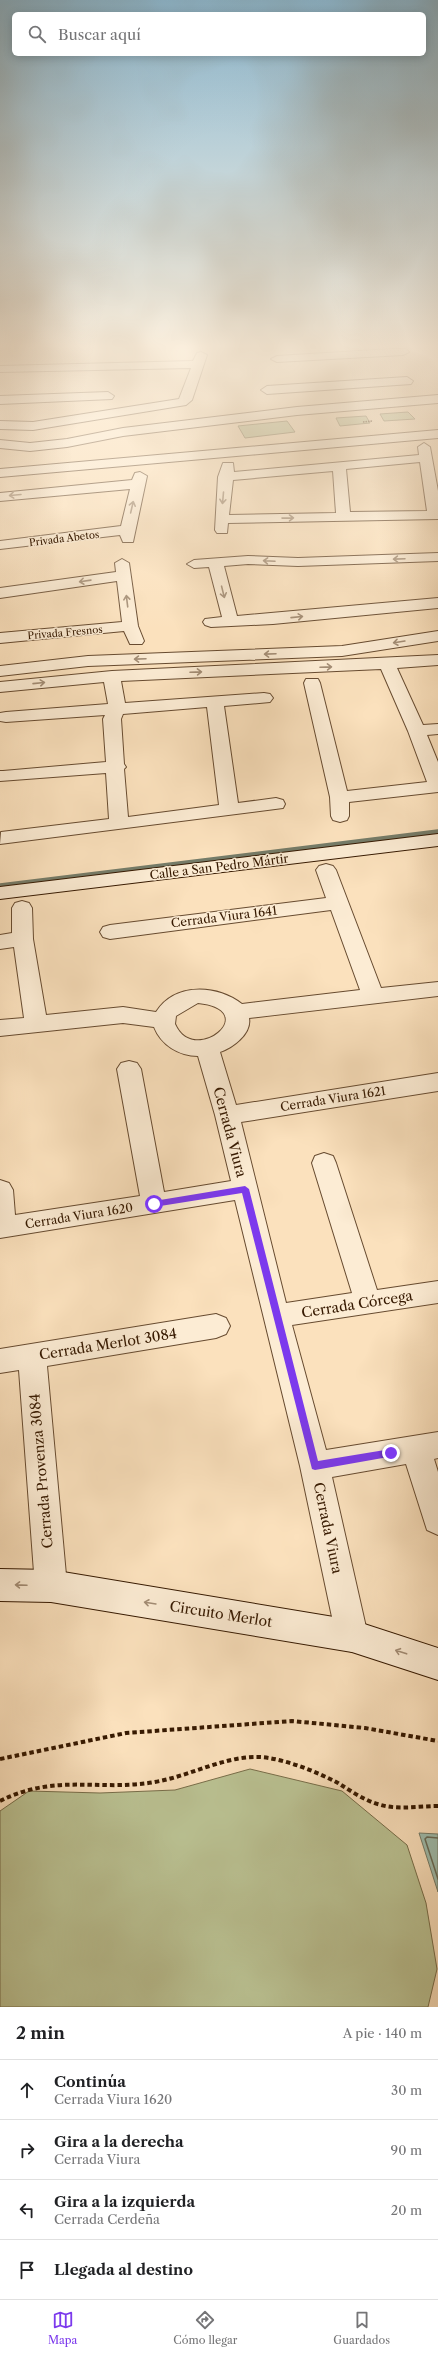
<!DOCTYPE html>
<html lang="es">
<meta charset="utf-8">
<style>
body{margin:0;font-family:"Libre Caslon Text",serif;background:#f6f6f6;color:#202124}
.stop{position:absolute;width:12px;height:12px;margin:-9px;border:3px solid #7c3aed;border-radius:50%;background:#fff}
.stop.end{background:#7c3aed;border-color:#fff;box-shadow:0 1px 4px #0008}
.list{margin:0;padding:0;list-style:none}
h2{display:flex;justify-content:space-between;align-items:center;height:52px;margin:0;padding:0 16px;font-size:17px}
h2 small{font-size:13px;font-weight:400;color:#757577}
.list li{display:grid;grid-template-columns:26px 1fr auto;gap:12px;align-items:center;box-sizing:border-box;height:60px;padding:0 16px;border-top:1px solid #e0e0e0}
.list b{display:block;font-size:15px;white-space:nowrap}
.list p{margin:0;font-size:13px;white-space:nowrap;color:#757577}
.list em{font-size:13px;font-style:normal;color:#757577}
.icon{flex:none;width:22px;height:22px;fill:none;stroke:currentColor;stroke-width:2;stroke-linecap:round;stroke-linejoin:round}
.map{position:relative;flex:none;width:438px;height:2007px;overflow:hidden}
.search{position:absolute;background:#fff;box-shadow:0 2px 10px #0003;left:12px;right:12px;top:12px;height:44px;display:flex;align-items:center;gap:10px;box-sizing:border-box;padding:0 14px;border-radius:6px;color:#757577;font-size:15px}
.sheet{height:292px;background:#fff}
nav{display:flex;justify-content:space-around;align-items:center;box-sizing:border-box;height:56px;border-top:1px solid #e0e0e0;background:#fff;font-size:11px;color:#757577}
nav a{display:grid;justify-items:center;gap:2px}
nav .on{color:#7c3aed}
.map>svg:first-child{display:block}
.green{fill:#bbc394;stroke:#786e4a}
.water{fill:#9fbeaf;stroke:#757c69}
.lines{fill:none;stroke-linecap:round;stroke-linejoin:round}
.shore{stroke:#6a6c58;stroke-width:1.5}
.stream{stroke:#757c69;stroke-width:5.5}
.street-casing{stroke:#674b30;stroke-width:2}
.secondary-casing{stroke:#361901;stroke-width:2}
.path-far1{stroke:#361901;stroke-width:1.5;stroke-dasharray:1.5 1;stroke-linecap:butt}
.path{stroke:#361901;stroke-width:4;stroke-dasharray:4.5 3;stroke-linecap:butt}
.street{fill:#fcecd4;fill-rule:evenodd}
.secondary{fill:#fcecd4;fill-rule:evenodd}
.oneway{stroke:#a38d75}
.route{fill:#7c3aed}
.labels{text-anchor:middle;stroke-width:3;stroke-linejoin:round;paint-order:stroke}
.far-street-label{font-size:10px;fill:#361901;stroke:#fcecd4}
.street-label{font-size:12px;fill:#361901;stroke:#fcecd4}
.near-street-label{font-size:14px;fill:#361901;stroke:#fcecd4}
</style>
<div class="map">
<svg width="438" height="2007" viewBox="0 0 438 2007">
<rect width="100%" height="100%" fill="#fbe1bd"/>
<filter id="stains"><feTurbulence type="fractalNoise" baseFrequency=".005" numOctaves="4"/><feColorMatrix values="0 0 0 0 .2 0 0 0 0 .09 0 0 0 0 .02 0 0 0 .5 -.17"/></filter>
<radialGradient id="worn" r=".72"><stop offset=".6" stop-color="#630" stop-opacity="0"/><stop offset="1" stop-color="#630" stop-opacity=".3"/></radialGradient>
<path class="green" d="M408 412 415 419 384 421 380 414Z
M366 416 370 423 340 426 336 418Z
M287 421 295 432 245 438 238 426Z
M250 1769 342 1791 407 1845 426 1903 437 1969 428 2007H0V1811L29 1791 100 1793 175 1790Z"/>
<path class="water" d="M419 1833 438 1834V1892Z"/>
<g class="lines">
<path class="shore" d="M438 1838 427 1837 425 1839 438 1879"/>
<path class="stream" d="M0 886 438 832"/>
<defs>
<path id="street" d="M392 349H406L409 352 403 355 277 362 271 359 277 356Z
M201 352 207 355 192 400 186 405 33 430 0 429V421L33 422 179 399 191 368 0 372V366L193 361 197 353Z
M407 377 413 381 411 384 267 394 261 390 267 386Z
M108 392 114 396 112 399 0 404V396Z
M438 395V403L297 415 123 436 67 447 30 451 0 448V440L30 443 67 439 123 428 297 407Z
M438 430V438L0 477V469Z
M424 443 430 447 438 491V519L228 523 227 533H217L215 530 218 477 223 463H233L234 472 419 455 418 447ZM420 462 427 511 350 512 346 469ZM333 471 336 513 229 515 233 480Z
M140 472 147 476 133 542H123L120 535 0 549V541L121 526 130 489 0 501V493L132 480 135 473Z
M438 553V561L298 566 248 564 224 566 237 616 438 598V608L273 624 211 627 205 625 203 622 205 619 222 617 209 567 194 568 187 564 194 560 248 556 298 558Z
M122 559 129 563 138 626 144 641 142 644H130L124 631 0 643V633L122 622 117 581 0 598V588L116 572 115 563Z
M438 631V641L342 656 88 666 0 676V666L88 656 342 646Z
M438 655V665L397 668 423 725 438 724V734L427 735 438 762V792L349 802V816L347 820 340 822 333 820 331 816 330 797 304 683 306 679H318L320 683 347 791 427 782 408 731 381 669 121 681 125 703 264 693 270 694 273 698 270 702 224 706 238 803 276 798 283 800 285 804 283 808 0 844 1 832 109 819 106 773 0 781V771H3L106 762 103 719 105 715 6 722 0 721V713L6 712 108 704 104 682 0 692V682L112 671ZM207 707 219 805 128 817 124 769 126 767 124 764 121 719 123 714Z
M326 864 333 866 336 870 381 988 438 982V996L249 1018C252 1034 232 1048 220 1052L236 1105 438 1073V1091L241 1122 286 1303 352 1293 312 1163 315 1156 324 1153 333 1156 336 1163 377 1290 438 1281V1303L292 1325 326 1450 438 1432V1458L434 1459 438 1472V1535L427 1530 406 1464 332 1477 368 1636 363 1647 352 1652 341 1647 336 1636 300 1466 235 1200 0 1238V1180L9 1183 13 1190 15 1215 140 1196 117 1069 121 1063 129 1061 137 1063 141 1069 164 1192 231 1181 215 1115 198 1056C179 1056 161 1045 154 1027L123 1023 0 1036V1020L24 1018 14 947 0 949V935L12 933V908L15 903 22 901 29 903 32 908 33 939 46 1015 123 1007 156 1012C175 982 217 985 242 1004L360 990 331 910 110 939 103 937 100 932 103 927 110 925 326 898 316 870 319 866ZM198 1003C264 1010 194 1068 175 1024L176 1016Z
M216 1314 226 1318 230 1326 226 1334 216 1338 47 1366 67 1586 62 1597 51 1602 40 1597 35 1586 19 1370 0 1373V1349Z"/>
<path id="secondary" d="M438 834V846L0 899V887Z
M0 1569 51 1570 352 1620 438 1648V1680L352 1652 51 1602 0 1601Z"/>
</defs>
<use href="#street" class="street-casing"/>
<use href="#secondary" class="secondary-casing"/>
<path class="path-far1" d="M363 422 373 421"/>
<path class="path" d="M0 1759 126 1733 292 1721 365 1728 438 1741
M0 1801C58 1772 102 1793 160 1781 195 1774 233 1752 269 1758 292 1762 317 1772 338 1783 351 1791 365 1801 381 1805 399 1810 419 1806 438 1806"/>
<use href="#street" class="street"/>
<use href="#secondary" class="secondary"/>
</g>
<defs><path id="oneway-shaft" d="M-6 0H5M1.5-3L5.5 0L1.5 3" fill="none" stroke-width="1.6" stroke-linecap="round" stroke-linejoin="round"/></defs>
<g class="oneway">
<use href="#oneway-shaft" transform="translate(15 495) rotate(175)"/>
<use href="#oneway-shaft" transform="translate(223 498) rotate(95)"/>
<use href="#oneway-shaft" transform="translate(132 507) rotate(-77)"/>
<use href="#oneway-shaft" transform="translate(288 518) rotate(-1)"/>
<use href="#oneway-shaft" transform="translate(399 559) rotate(178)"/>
<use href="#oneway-shaft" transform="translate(269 561) rotate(-177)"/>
<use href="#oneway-shaft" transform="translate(85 581) rotate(172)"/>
<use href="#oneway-shaft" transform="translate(223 592) rotate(76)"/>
<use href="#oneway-shaft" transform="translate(127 601) rotate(-97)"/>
<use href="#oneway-shaft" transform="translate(297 617) rotate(-6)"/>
<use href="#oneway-shaft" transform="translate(399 642) rotate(171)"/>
<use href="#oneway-shaft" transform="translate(270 654) rotate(178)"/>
<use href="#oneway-shaft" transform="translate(140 659) rotate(178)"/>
<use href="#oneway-shaft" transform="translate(326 667) rotate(-2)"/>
<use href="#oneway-shaft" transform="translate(196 672) rotate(-2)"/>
<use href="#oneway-shaft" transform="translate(39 683) rotate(-6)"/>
<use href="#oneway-shaft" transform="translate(21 1585) rotate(-178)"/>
<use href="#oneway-shaft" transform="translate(150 1603) rotate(-171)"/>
<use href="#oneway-shaft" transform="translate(401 1652) rotate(-162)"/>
</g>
<linearGradient id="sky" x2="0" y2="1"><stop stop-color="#8bb8d1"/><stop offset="0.55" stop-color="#fdf2e1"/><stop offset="1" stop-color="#fdf2e1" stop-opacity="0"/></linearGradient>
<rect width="438" height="630" fill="url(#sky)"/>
<path class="route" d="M245 1186 249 1189 318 1461 391 1449 394 1450V1456L315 1470 312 1469 242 1193 154 1207 151 1204 154 1201Z"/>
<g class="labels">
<g class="far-street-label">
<text transform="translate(64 538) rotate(-7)" y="4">Privada Abetos</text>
<text transform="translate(65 632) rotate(-5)" y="4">Privada Fresnos</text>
</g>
<g class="street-label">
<text transform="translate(219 867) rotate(-7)" y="4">Calle a San Pedro Mártir</text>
<text transform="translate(224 917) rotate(-7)" y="4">Cerrada Viura 1641</text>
<text transform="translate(333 1099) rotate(-9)" y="4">Cerrada Viura 1621</text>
<text transform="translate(79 1216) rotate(-9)" y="4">Cerrada Viura 1620</text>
</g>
<g class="near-street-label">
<text transform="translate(230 1132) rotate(75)" y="5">Cerrada Viura</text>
<text transform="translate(357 1304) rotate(-9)" y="5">Cerrada Córcega</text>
<text transform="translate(108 1344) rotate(-9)" y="5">Cerrada Merlot 3084</text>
<text transform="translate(41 1471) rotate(-95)" y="5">Cerrada Provenza 3084</text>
<text transform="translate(328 1528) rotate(78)" y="5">Cerrada Viura</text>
<text transform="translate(221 1614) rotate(9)" y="5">Circuito Merlot</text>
</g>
</g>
<rect width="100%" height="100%" filter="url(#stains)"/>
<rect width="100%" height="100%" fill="url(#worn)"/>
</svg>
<div class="stop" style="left:154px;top:1204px"></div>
<div class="stop end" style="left:391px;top:1453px"></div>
<div class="search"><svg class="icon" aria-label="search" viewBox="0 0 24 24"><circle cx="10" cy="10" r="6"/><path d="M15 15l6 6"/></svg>Buscar aquí</div>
</div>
<section class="sheet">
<h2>2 min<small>A pie · 140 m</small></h2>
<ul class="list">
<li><svg class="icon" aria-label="ahead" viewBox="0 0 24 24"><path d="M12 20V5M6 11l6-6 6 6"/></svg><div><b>Continúa</b><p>Cerrada Viura 1620</p></div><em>30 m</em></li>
<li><svg class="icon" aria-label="right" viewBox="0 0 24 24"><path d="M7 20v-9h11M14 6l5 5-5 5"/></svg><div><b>Gira a la derecha</b><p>Cerrada Viura</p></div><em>90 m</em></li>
<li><svg class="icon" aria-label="left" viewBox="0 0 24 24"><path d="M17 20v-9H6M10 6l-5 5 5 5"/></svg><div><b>Gira a la izquierda</b><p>Cerrada Cerdeña</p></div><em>20 m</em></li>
<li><svg class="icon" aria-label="arrive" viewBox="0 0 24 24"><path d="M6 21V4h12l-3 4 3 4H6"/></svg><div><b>Llegada al destino</b></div></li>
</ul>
</section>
<nav>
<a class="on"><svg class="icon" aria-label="map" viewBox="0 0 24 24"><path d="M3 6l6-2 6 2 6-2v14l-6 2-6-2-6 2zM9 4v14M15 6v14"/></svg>Mapa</a>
<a><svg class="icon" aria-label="directions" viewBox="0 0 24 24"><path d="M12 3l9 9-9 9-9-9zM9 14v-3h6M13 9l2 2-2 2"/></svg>Cómo llegar</a>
<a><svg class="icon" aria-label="saved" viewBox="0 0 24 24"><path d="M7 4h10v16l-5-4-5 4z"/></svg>Guardados</a>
</nav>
